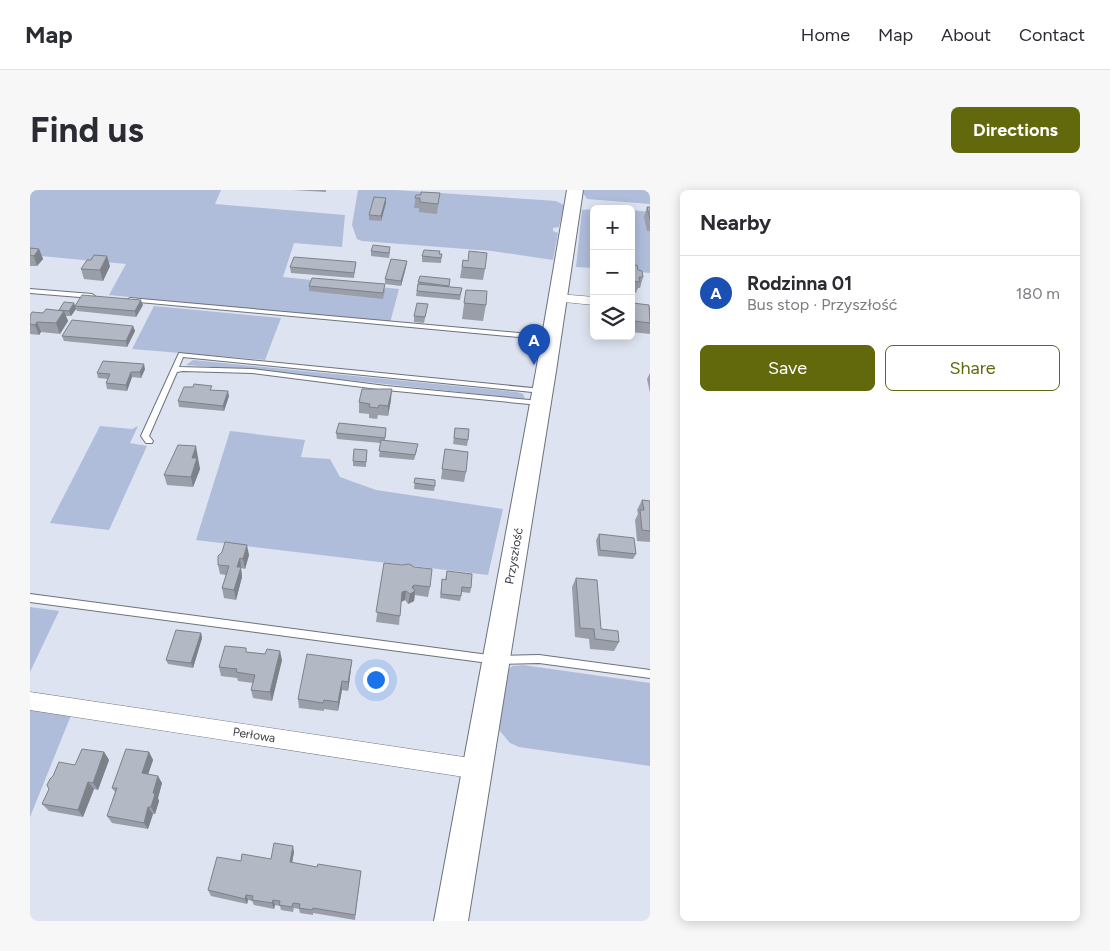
<!DOCTYPE html>
<meta charset="utf-8">
<style>
body{margin:0;font-family:Figtree,sans-serif;background:#f7f7f7;color:#2b2b33}
.controls{position:absolute;right:15px;top:15px;display:grid;overflow:hidden;border-radius:8px;box-shadow:0 2px 12px #0003}
.controls button{width:45px;height:45px;display:grid;place-items:center;padding:0;border:0;border-bottom:1px solid #e1e1e2;background:#fff;color:#2b2b33;font:25px sans-serif}
.you{position:absolute;left:345px;top:489px;width:18px;height:18px;margin:-12px;border:4px solid #fff;border-radius:50%;background:#1a73e8;box-shadow:0 0 0 8px #1a73e833}
.badge{display:grid;place-items:center;width:32px;height:32px;border-radius:50%;background:#61690c;color:#fff;font-size:16px;font-weight:700}
.pin{position:absolute;translate:-50% -41px;filter:drop-shadow(0 1px 2px #0008)}
.pin::after{content:'';position:absolute;top:26px;width:18px;height:15px;background:inherit;clip-path:polygon(0 0,100% 0,50% 100%)}
.list{margin:0;padding:0;list-style:none}
h2{display:flex;justify-content:space-between;align-items:center;height:65px;margin:0;padding:0 20px;font-size:21px}
h2 small{font-size:16px;font-weight:400;color:#7c7c81}
.list li{display:grid;grid-template-columns:32px 1fr auto;gap:15px;align-items:center;box-sizing:border-box;height:75px;padding:0 20px;border-top:1px solid #e1e1e2}
.list b{display:block;font-size:19px;white-space:nowrap}
.list p{margin:0;font-size:16px;white-space:nowrap;color:#7c7c81}
.list em{font-size:16px;font-style:normal;color:#7c7c81}
.actions{display:flex;gap:10px;padding:15px 20px}
.actions a{flex:1;padding:11px 0;border:1px solid #61690c;border-radius:8px;text-align:center;font-size:18px;color:#61690c}
.actions .main{background:#61690c;color:#fff}
.icon{flex:none;width:28px;height:28px;fill:none;stroke:currentColor;stroke-width:2;stroke-linecap:round;stroke-linejoin:round}
.map{position:relative;flex:none;width:620px;height:731px;overflow:hidden;border-radius:8px}
header{display:flex;align-items:center;gap:30px;box-sizing:border-box;height:70px;padding:0 25px;background:#fff;border-bottom:1px solid #e1e1e2}
header strong{font-size:24px}
nav{display:flex;gap:28px;margin-inline-start:auto;font-size:18px}
.intro{display:flex;align-items:center;justify-content:space-between;box-sizing:border-box;height:120px;padding:0 30px}
h1{margin:0;font-size:35px}
.button{padding:12px 22px;border-radius:8px;background:#61690c;color:#fff;font-size:18px;font-weight:700}
main{display:flex;gap:30px;padding:0 30px}
aside{flex:1;background:#fff;border-radius:8px;box-shadow:0 2px 12px #0003}
.map>svg:first-child{display:block}
.green{fill:#afbddb}
.lines{fill:none;stroke-linecap:round;stroke-linejoin:round}
.lane-casing{stroke:#6c727c;stroke-width:2}
.street-casing{stroke:#6c727c;stroke-width:1}
.secondary-casing{stroke:#6c727c;stroke-width:2}
.lane{fill:#fff;fill-rule:evenodd}
.street{fill:#fff;fill-rule:evenodd}
.secondary{fill:#fff;fill-rule:evenodd}
.wall{fill:#999ea9}
.shaded-wall{fill:#7d8189}
.building{fill:#b2b8c4;stroke:#7d8189}
.labels{text-anchor:middle;stroke-width:4.5;stroke-linejoin:round;paint-order:stroke}
.street-label{font-size:12px;fill:#37393e;stroke:#fff}
</style>
<header>
<strong>Map</strong>
<nav><a>Home</a><a>Map</a><a>About</a><a>Contact</a></nav>
</header>
<div class="intro"><h1>Find us</h1><a class="button">Directions</a></div>
<main>
<div class="map">
<svg width="620" height="731" viewBox="0 0 620 731">
<rect width="100%" height="100%" fill="#dde3f0"/>
<path class="green" d="M0 0H191L185 14 315 25 312 57 264 53 253 87 369 99 360 133 79 105 96 74 0 65Z
M328 0H365L526 11 534 15 529 37 523 38V41L528 43 523 70 462 61 332 51 327 49 322 35Z
M554 0H620V14L557 9 553 3Z
M564 19V78L546 77 552 20Z
M601 20 620 22 617 41H620V83L601 81Z
M124 116 251 128 235 170 102 159Z
M163 170 487 202 493 204 495 209 223 180 156 175Z
M70 236 102 239 108 236 100 253 117 256 79 340 20 333Z
M200 241 275 250 271 267 300 269 310 287 346 300 473 319 458 385 166 350Z
M0 417 29 421 0 482Z
M493 475 620 493V576L489 557 480 553 469 540 479 479 482 476Z
M0 517 42 523 0 627Z"/>
<g class="lines">
<defs>
<path id="lane" d="M0 99 62 104 65 106 62 108 0 103Z
M100 108 521 146 524 148 521 150 98 111 97 110Z
M149 163 512 199 516 201 512 203 153 167 149 177 222 179 356 196 510 211 514 213 510 215 356 200 222 183 153 181 147 182 119 246 123 251 122 253H116L111 246Z
M0 404 466 466 509 465 620 480V488L509 473 466 474 0 412Z"/>
<path id="street" d="M528 104 564 107V115L524 111 522 108Z
M0 502 447 569 455 572 458 579 455 586 447 589 0 520Z"/>
<path id="secondary" d="M537 0H553L526 181 438 731H404L506 181Z"/>
</defs>
<use href="#lane" class="lane-casing"/>
<use href="#street" class="street-casing"/>
<use href="#secondary" class="secondary-casing"/>
<use href="#lane" class="lane"/>
<use href="#street" class="street"/>
<use href="#secondary" class="secondary"/>
</g>
<path class="wall" d="M263 0H296V2Z
M410 3 407 24 389 22V18H384L386 5H391Z
M356 8V13L351 31 339 30V25Z
M617 17H620V41H617L614 27Z
M0 58 9 59 13 69 7 76H0Z
M341 61 360 62 359 68 341 66Z
M409 64H412L411 73 392 72V66Z
M433 70 455 79 453 90 430 88Z
M377 71 376 77 371 96 355 94V89Z
M326 72 324 88 261 83 260 77Z
M601 75 608 80 613 87 610 98H608L606 103 601 102Z
M80 76 73 91 54 89 51 79Z
M420 89 419 97 432 98 430 110 386 106 388 92Z
M279 96 355 100 353 109 279 101Z
M436 100 456 115 453 131 432 129Z
M44 113 46 119 41 126H36L38 131 30 144 11 142 9 145 0 144V126L29 120Z
M603 113 620 117V144L601 142V117Z
M398 114 394 133 384 132V126Z
M113 115 106 127 47 121 45 116Z
M103 136 105 141 97 157 34 151 32 146Z
M115 179 111 188 102 187 97 201 77 199 76 193 78 189 68 188 67 183Z
M620 183V203L617 189Z
M182 200 199 206 194 221 149 217 148 211Z
M361 210 358 226 348 225 347 229 339 228V224L329 223V212Z
M425 238 438 250 437 256 423 254Z
M306 243H356L355 250 387 260 384 270 349 267 351 253 307 249Z
M415 259 436 282 434 292 411 289Z
M337 260 336 277 323 276V271Z
M168 267 167 269 170 279 163 297 137 295 134 285Z
M385 288 405 296 404 301 384 299Z
M612 310 620 311V352L607 351 605 330 608 324 607 320Z
M569 344 606 364 603 369 568 366 566 350Z
M219 365 215 379 211 378 212 387 206 410 194 408 192 398 196 385 190 384 188 375Z
M354 373 400 397 398 407 385 405 384 411 378 414 375 410 371 412 369 435 346 432Z
M417 381 441 398 440 403 432 402 430 411 410 408 412 389 415 390Z
M546 388 571 439 589 452 584 461 560 459 559 449 545 447 542 397Z
M171 443 172 448 163 478 138 474 136 470Z
M217 462 252 470 242 511 223 508 221 500 223 493 208 491 207 488 191 486 189 477Z
M321 479 318 501 312 500 308 521 294 519V521L269 518 268 509Z
M74 562 79 570 68 600 64 599 53 627 19 621 12 614 45 575Z
M119 562 123 570 118 584 132 593 128 608 129 611 125 624H123L118 639 82 633 77 626 85 602 82 598Z
M264 662 262 673 287 677 331 681 325 730 283 723V725L270 723 269 719 264 718 263 722 251 720 250 716 245 715 244 719 224 715 222 711 218 710 217 714 181 706 178 700 211 671 241 669Z"/>
<path class="shaded-wall" d="M356 8V13L351 31V26Z
M9 59 13 69 7 76 4 66Z
M77 66 80 76 73 91 70 80Z
M377 71 376 77 371 96V91Z
M111 110 113 115 106 127 105 121Z
M44 113 46 119 41 126 39 121Z
M34 121 38 131 30 144 26 133Z
M7 132 11 142 9 145 5 135Z
M103 136 105 141 97 157 96 151Z
M114 174 115 179 111 188 110 182Z
M101 182 102 187 97 201 96 195Z
M362 199 361 210 358 226V216Z
M198 201 199 206 194 221 193 216Z
M166 256 170 279 163 297 161 287 162 268Z
M217 355 219 365 215 379 213 369Z
M210 368 212 387 206 410 204 400 207 377Z
M384 395 383 402 385 401 384 411 378 414 380 404 382 397Z
M376 401 375 410 371 412 372 402Z
M171 443 172 448 163 478 161 473Z
M250 461 252 470 242 511 240 502Z
M322 470 321 479 318 501V492Z
M312 491V500L308 521V512Z
M74 562 79 570 68 600 63 593Z
M119 562 123 570 116 591 112 583Z
M128 586 132 593 128 608 129 611 125 624 121 617 123 603Z
M58 592 64 599 53 627 48 620Z
M118 617 123 624 118 639 114 633Z
M263 656 264 662 261 678 260 672Z
M216 705 218 710 217 714 215 709Z
M243 710 245 715 244 719 242 713Z"/>
<path class="building" d="M391 2 410 3 408 14 390 12V8H385L386 5H391Z
M344 7 356 8 351 26 339 25Z
M617 17H620V29Z
M343 55 360 57 359 63 341 61Z
M0 58 9 59 4 66 0 65Z
M394 60 410 61 409 64H412L411 68 392 66Z
M439 61 457 63 455 79 432 77 433 70 438 71Z
M64 65 77 66 70 80 51 79 57 70H61Z
M264 67 326 72 324 83 260 77Z
M361 69 377 71 371 91 355 89Z
M601 75H607L608 80 612 81 613 87H609L610 92 601 91Z
M390 86 420 89 419 96 388 92Z
M282 88 355 94 353 103 279 96Z
M388 94 432 98 430 105 387 101Z
M436 100 457 101 456 115 434 113Z
M52 105 111 110 105 121 45 116Z
M34 112 44 113 39 121 29 120Z
M387 113 398 114 395 127 384 126Z
M603 113 619 115 620 133 604 131Z
M16 119 34 121 26 133 7 132 5 135 0 134V126L2 122 13 123Z
M42 130 103 136 96 151 32 146Z
M73 171 114 174 110 182H101L96 195 76 193 80 184 67 183Z
M164 194 182 196 180 200 198 201 193 216 148 211 154 197H163Z
M332 199H362L358 216 349 215 348 218 339 217 340 214 329 212Z
M309 233 356 238 355 248 306 243Z
M425 238 439 239 438 250 424 248Z
M351 250 388 254 385 265 349 261Z
M148 255 166 256 162 268H167L161 287 134 285Z
M324 259 337 260 336 272 323 271Z
M415 259 438 262 436 282 412 279Z
M385 288 405 290V296L384 293Z
M612 310 620 311V341L612 340 610 320H614Z
M569 344 604 348 606 364 570 360Z
M195 352 217 355 213 369 210 368 207 377H211L204 400 192 398 199 376 188 375V366L192 362Z
M354 373 372 375 379 374 384 377 402 379 400 397 384 395 382 397 385 401 380 404 376 401 372 402 370 426 346 422Z
M417 381 442 384 441 398 432 397 431 406 411 404 412 389 416 390Z
M546 388 567 390 571 439 588 441 589 452 565 449 564 439 550 438Z
M146 440 171 443 161 473 136 470Z
M195 456 216 458V462L235 464 237 459 250 461 240 502 221 500 225 485 206 482 207 479 189 477Z
M277 464 322 470 318 492 312 491 308 512 294 510 293 513 268 509Z
M52 559 74 562 63 593 58 592 48 620 12 614 19 599 17 595 20 589 23 586 29 572 45 575Z
M96 559 119 562 112 583 128 586 123 603 125 604 121 617H118L114 633 77 626 87 598H82Z
M244 653 263 656 260 672 287 677 288 674 331 681 325 725 283 718 282 720 269 718 270 714 263 713 262 717 249 715 250 711 243 710 242 713 222 710 223 706 216 705 215 709 178 700 187 667 211 671 212 664 241 669Z"/>
<g class="labels">
<g class="street-label">
<text transform="translate(484 366) rotate(-80)" y="4">Przyszłość</text>
<text transform="translate(224 545) rotate(9)" y="4">Perłowa</text>
</g>
</g>
</svg>
<div class="controls">
<button>+</button>
<button>−</button>
<button><svg class="icon" aria-label="layers" viewBox="0 0 24 24"><path d="M12 4l9 5-9 5-9-5zM3 14l9 5 9-5"/></svg></button>
</div>
<div class="you"></div>
<div class="pin badge" style="left:504px;top:175px;background:#1a4fb4">A</div>
</div>
<aside>
<h2>Nearby<small></small></h2>
<ul class="list">
<li><span class="badge" style="background:#1a4fb4">A</span><div><b>Rodzinna 01</b><p>Bus stop · Przyszłość</p></div><em>180 m</em></li>
</ul>
<div class="actions"><a class="main">Save</a><a>Share</a></div>
</aside>
</main>
